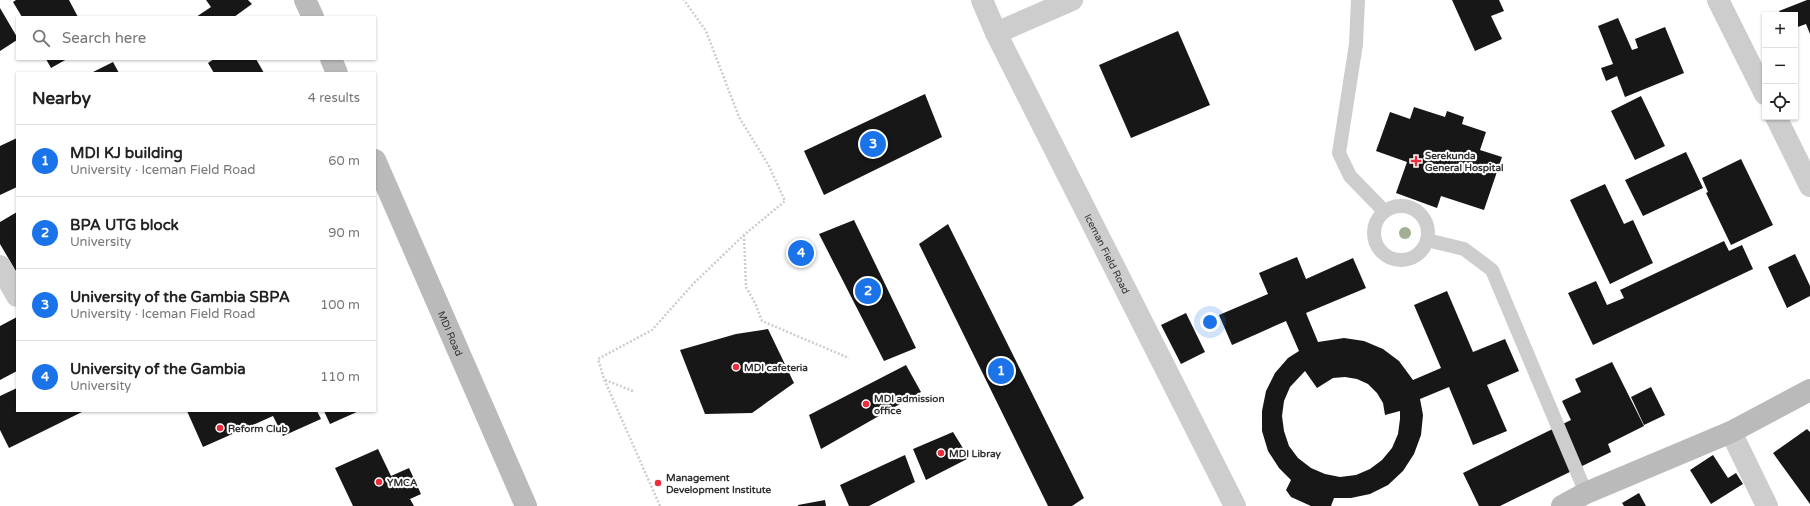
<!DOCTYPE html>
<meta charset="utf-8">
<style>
body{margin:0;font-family:"Varela Round",sans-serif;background:#f2f2f2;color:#222}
.controls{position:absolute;right:12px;top:12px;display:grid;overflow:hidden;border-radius:0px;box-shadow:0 1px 3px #0004}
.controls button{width:36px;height:36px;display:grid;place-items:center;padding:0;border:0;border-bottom:1px solid #e0e0e0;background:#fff;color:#222;font:20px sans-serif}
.you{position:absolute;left:1210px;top:322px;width:14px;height:14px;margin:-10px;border:3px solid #fff;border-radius:50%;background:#1a73e8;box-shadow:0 0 0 6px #1a73e833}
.badge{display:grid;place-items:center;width:26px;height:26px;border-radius:50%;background:#1a73e8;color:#fff;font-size:13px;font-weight:700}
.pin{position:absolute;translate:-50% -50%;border:2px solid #fff;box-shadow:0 1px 4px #0006}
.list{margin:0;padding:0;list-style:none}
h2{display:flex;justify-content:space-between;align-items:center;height:52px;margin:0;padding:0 16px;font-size:17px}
h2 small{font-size:13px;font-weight:400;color:#767676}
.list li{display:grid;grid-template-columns:26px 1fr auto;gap:12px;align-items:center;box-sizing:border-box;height:72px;padding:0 16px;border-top:1px solid #e0e0e0}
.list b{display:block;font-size:15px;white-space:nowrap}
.list p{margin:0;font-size:13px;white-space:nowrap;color:#767676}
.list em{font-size:13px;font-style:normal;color:#767676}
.icon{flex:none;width:22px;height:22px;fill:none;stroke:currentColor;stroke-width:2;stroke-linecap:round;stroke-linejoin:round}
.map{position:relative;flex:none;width:1810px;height:506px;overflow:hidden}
.search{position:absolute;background:#fff;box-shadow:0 1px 3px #0004;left:16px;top:16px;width:360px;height:44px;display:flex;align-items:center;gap:10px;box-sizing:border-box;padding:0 14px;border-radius:0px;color:#767676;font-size:15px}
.panel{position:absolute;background:#fff;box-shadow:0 1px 3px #0004;left:16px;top:72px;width:360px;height:340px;border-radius:0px}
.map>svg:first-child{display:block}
.building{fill:#171717;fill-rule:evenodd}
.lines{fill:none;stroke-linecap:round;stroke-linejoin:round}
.path{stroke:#cdcdcd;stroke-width:2.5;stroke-dasharray:2 2;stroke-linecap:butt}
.lane{stroke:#cdcdcd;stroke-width:14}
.street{stroke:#cdcdcd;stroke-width:22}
.secondary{stroke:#bababa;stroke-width:22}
.tree{fill:#a0af93}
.poi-dot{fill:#ec2d3d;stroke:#fff;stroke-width:1.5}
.labels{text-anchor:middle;stroke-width:4;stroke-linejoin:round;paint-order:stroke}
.poi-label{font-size:10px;font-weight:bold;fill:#303030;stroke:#fff;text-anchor:start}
.street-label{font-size:10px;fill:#303030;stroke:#fff}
</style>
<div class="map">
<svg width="1810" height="506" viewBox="0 0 1810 506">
<rect width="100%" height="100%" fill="#fff"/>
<path class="building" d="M16 0H69L78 17H22L13 2Z
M206 0H248L252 4 234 17H196L211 7Z
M1452 0H1499L1504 11 1491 16 1502 39 1475 51Z
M1807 0H1810V34L1806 24 1795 28V15H1781L1779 11Z
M0 8 17 37V40L0 51Z
M1618 18 1632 50 1638 48 1635 39 1665 27 1684 73 1625 97 1617 76 1606 81 1601 68 1613 64 1598 26Z
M1178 31 1210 105 1131 138 1099 65Z
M46 59H67L51 68Z
M214 59H256L264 73H214L208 63Z
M113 62 119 73H91Z
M925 94 942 137 824 195 804 151Z
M1641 96 1665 146 1635 160 1611 111Z
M1414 107 1445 117 1447 111 1464 117 1462 124 1486 132 1480 150 1502 157 1484 210 1441 196 1437 208 1396 193 1407 162 1376 151 1390 112 1410 119Z
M17 138V187L0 195V146Z
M1686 152 1703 188 1643 216 1625 180Z
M1741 159 1773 225 1731 245 1706 193 1708 192 1702 178Z
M1605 184 1624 224 1633 220 1653 263 1610 284 1570 200Z
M17 212V273L0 244V222Z
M854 220 916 348 884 361 819 234Z
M948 224 1084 498 1072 506H1048L919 244Z
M1724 241 1729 251 1742 245 1753 269 1593 345 1568 293 1596 281 1607 305 1624 298 1620 290Z
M1795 254 1810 286V296L1787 308 1768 267Z
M1297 257 1306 279 1353 258 1366 288 1306 313 1318 342 1344 338 1364 341 1383 349 1399 361 1413 380 1441 368 1414 305 1447 291 1473 352 1505 339 1519 371 1487 385 1507 431 1473 445 1449 387 1420 399 1423 415 1421 435 1414 454 1403 471 1388 485 1370 494 1351 498H1334L1331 506H1311L1291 497 1286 490 1291 480 1279 468 1268 451 1262 431V411L1266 391 1275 373 1288 358 1299 351 1286 321 1232 345 1219 315 1268 294 1259 273ZM1305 371 1317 388 1333 378 1345 377 1357 379 1368 384 1377 393 1383 403 1385 415 1400 411V419L1398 434 1392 448 1382 460 1370 469 1356 475 1340 477 1325 474 1311 468 1298 458 1289 446 1284 431 1282 416 1284 401 1290 387Z
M1186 313 1205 352 1181 364 1161 325Z
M17 317V371L0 380V326Z
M768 329 794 383 752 413 705 414 680 350 736 334Z
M1612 362 1644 426 1608 444 1611 452 1500 506H1479L1463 473 1571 420 1562 401 1581 392 1575 379Z
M906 365 921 392 821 449 809 415Z
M1651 387 1665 415 1644 425 1631 397Z
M17 388V411H84L9 448 0 430V396Z
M187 411H317L321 419 283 436 273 416 203 447Z
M324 411H359L330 424Z
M1807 429 1810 432V504L1773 453Z
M953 432 969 458 926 480 913 449Z
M378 449 391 476 409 468 421 494 410 499 414 506H353L335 468Z
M905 455 915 482 869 506H849L840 485Z
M1713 455 1728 478 1736 473 1743 484 1711 504 1690 470Z
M1639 493 1646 506H1624L1622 503Z
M825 500 826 506H798V505Z"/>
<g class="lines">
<path class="path" d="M744 235 746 287 756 305 762 321 849 358
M605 380 633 391
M660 506 604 379 598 359 652 330 694 283 744 235 785 201 769 166 739 117 706 31 684 0"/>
<path class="lane" d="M1358 0 1356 44 1339 153 1350 176 1384 211
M1374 233a27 27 0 1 1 54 0a27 27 0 1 1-54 0Z
M1427 240 1464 249 1492 270 1586 493"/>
<g class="street">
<path id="s1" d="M982 0 996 33 1235 506"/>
<path d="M1718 0 1765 94"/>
<path d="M996 33 1072 0"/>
<path d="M1776 117 1810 186"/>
<path d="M0 266 17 296"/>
<path d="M1731 432 1767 506"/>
</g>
<g class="secondary">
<path d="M305 0 313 17"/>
<path d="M331 59 337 73"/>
<path id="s2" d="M375 160 526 506"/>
<path d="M1562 506 1586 493 1731 432 1810 390"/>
</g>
</g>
<circle class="tree" cx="1405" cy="233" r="6"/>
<g class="poi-dot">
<path d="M1414 155h4v4h4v4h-4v4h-4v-4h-4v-4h4z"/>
<circle cx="736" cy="367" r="4"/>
<circle cx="866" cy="404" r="4"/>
<circle cx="220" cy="428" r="4"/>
<circle cx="941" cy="453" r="4"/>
<circle cx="379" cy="482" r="4"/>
<circle cx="658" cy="483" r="4"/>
</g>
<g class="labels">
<g class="poi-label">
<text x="1425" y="159">Serekunda<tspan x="1425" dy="12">General Hospital</tspan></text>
<text x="744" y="371">MDI cafeteria</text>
<text x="874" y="402">MDI admission<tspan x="874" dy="12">office</tspan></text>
<text x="228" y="432">Reform Club</text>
<text x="949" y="457">MDI Libray</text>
<text x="666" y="481">Management<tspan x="666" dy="12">Development Institute</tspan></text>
<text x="387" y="486">YMCA</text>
</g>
<g class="street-label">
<text dy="4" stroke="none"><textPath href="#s1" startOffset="283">Iceman Field Road</textPath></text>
<text dy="4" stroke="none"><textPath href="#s2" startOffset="189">MDI Road</textPath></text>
</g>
</g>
</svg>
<div class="controls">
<button>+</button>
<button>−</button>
<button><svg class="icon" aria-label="locate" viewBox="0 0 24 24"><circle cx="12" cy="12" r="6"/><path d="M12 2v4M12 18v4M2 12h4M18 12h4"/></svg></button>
</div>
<div class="you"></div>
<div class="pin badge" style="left:1001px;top:371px">1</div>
<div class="pin badge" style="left:868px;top:291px">2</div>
<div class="pin badge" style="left:873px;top:144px">3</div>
<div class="pin badge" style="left:801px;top:253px">4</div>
<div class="search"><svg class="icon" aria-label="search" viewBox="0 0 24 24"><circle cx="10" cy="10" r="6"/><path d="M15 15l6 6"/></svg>Search here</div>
<section class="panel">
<h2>Nearby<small>4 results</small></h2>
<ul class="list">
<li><span class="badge">1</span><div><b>MDI KJ building</b><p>University · Iceman Field Road</p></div><em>60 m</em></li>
<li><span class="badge">2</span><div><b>BPA UTG block</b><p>University</p></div><em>90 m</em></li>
<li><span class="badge">3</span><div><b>University of the Gambia SBPA</b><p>University · Iceman Field Road</p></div><em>100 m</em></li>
<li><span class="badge">4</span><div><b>University of the Gambia</b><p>University</p></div><em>110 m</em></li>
</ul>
</section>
</div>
